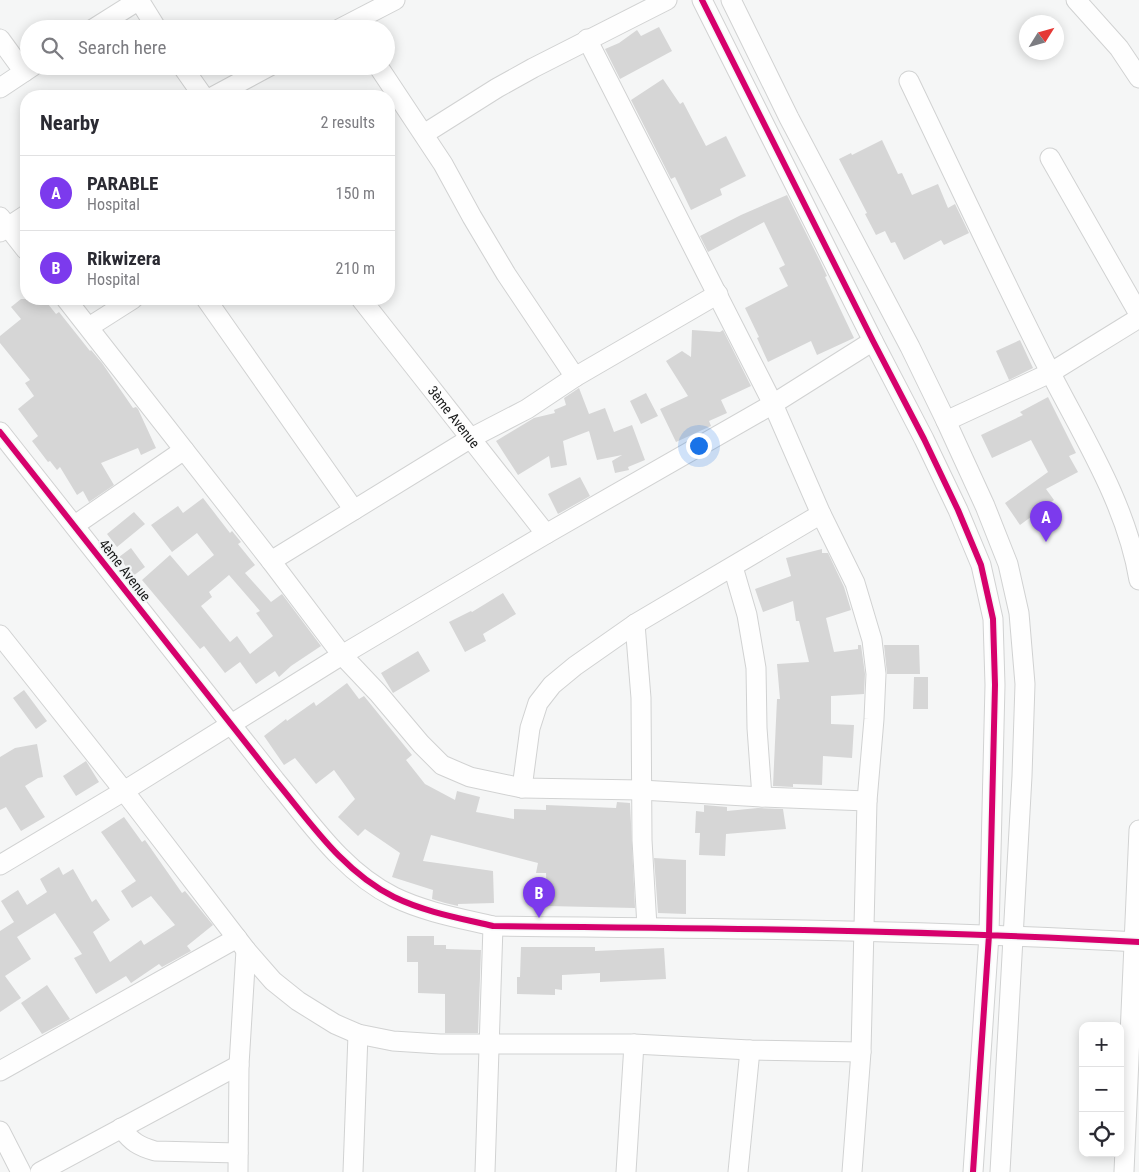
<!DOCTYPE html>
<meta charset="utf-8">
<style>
body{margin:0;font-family:"Roboto Condensed",sans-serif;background:#f7f7f7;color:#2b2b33}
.controls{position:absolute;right:15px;bottom:15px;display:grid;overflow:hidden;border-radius:10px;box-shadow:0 2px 12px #0003}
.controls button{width:45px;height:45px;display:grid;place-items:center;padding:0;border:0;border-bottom:1px solid #e1e1e2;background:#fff;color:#2b2b33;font:25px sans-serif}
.compass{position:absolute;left:1019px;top:15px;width:45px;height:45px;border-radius:50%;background:#fff;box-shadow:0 2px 12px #0003;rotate:53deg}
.you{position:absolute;left:698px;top:445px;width:18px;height:18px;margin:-12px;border:4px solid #fff;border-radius:50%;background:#1a73e8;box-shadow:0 0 0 8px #1a73e833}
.badge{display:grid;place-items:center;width:32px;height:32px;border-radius:50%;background:#7c3aed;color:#fff;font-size:16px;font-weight:700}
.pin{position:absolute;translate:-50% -41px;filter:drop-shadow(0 1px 2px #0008)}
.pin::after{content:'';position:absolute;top:26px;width:18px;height:15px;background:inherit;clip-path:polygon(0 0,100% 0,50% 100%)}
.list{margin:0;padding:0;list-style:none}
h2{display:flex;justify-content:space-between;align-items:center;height:65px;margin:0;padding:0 20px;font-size:21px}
h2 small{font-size:16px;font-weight:400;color:#7c7c81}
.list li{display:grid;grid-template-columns:32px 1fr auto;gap:15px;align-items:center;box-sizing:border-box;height:75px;padding:0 20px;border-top:1px solid #e1e1e2}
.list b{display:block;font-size:19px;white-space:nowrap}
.list p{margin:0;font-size:16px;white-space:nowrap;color:#7c7c81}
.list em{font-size:16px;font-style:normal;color:#7c7c81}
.icon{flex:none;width:28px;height:28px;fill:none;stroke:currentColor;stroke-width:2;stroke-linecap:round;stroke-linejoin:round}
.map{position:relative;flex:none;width:1139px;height:1172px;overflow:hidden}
.search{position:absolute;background:#fff;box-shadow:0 2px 12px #0003;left:20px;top:20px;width:375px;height:55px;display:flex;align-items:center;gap:12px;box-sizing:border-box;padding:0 18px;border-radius:28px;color:#7c7c81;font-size:19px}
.panel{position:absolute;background:#fff;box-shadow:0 2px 12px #0003;left:20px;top:90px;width:375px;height:215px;border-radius:20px}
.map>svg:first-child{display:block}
.building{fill:#d6d6d6;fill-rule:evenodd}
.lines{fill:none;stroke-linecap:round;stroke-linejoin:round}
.minor-casing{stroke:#d1d2d2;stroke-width:21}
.minor{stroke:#fefefe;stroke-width:19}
.cycleway-casing{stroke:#f4f6f7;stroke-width:9}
.cycleway{stroke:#d6006c;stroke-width:6}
.labels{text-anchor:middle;stroke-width:4.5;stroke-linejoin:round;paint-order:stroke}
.street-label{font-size:14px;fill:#181919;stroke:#f4f6f7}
</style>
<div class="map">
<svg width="1139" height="1172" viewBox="0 0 1139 1172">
<rect width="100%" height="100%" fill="#f5f6f6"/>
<path class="building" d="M659 27 672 51 620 79 605 49 619 43 637 30 641 36Z
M663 79 680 104 683 102 706 146 726 136 746 176 720 189 722 195 691 210 675 177 671 179 631 100Z
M882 140 898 174 902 173 912 195 938 184 948 208 955 204 969 233 944 245 941 240 904 260 895 242 891 243 885 231 876 235 865 214 867 213 839 159 851 153 852 155Z
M787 195 820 261 827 276 825 277 854 338 817 355 811 341 768 362 757 338 759 337 745 308 788 286 779 268 785 265 764 222 708 252 700 236 741 215Z
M21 299H44L56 314 59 312 90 351 91 350 102 363 133 408 136 407 138 409 156 448 141 455 138 448 101 463 114 485 89 502 83 491 77 495 60 467 57 470 50 461 48 462 32 441 38 436 18 409 34 396 25 383 30 380 0 343V336L21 319 11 307Z
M692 330 720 332 723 330 751 386 721 400 727 413 709 421 711 426 676 442 660 409 688 396 666 361 682 351 691 357Z
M1020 340 1033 368 1009 380 996 351Z
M579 388 589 414 605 408 614 432 632 425 645 460 628 467 629 470 615 473 612 461 622 455 597 460 589 431 563 441 567 465 551 468 549 456 518 475 496 441 534 418 555 413 554 410 566 405 564 398Z
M646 393 658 416 641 424 630 401Z
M1048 397 1076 453 1069 456 1078 472 1046 489 1054 500 1020 525 1005 503 1048 472 1031 440 992 458 981 435 1023 415 1020 412Z
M580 477 590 496 558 514 548 494Z
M203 498 230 533 232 531 241 542 238 544 255 565 245 573 271 602 282 594 321 646 291 666 279 677 275 671 256 684 240 662 225 673 204 646 200 649 142 580 170 555 188 576 214 555 197 533 172 552 151 525 178 506 183 513ZM229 575 260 611 256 613 273 636 250 654 237 636 230 642 201 606 212 597 209 592Z
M134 512 145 524 117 547 107 534Z
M131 548 145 567 133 576 119 557Z
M822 549V553H828L844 587 851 610 826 618 834 652 858 649V645H861L865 674 864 694 831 696V724L854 725 852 758 823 756 822 785 793 784V787L773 786 777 699H780L777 664 809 662 799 621H796L793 601 763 612 755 589 791 576 786 558Z
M503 593 516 614 483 634 486 641 465 652 449 622 471 611 472 612Z
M884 645H919L920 674H887Z
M418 651 430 671 393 693 381 673Z
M914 677H928V709H913Z
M347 683 359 699 364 696 412 755 406 760 425 784 455 800 457 791 480 797 476 812 514 819V809L546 810V805L616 808 617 802 630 803 635 908 547 906 546 873H536L538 863 431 835 423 861 493 871 494 903 458 904V906L445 903 432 899 433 890 392 877 400 853 365 829 358 836 338 817 355 799 334 770 316 784 295 758 284 765 264 736 286 719 287 721 314 702 316 706Z
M24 690 47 721 36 729 13 698Z
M37 744 43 777 38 778 25 786 45 817 21 831 6 807 0 810V757L15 748Z
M86 761 99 782 76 796 63 776Z
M704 805 727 807V811L758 808 783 809 786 829 726 834 725 856 699 855 700 833H695L696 811 704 812Z
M124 817 142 842 145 840 182 893 185 891 213 925 187 946 191 951 162 967 159 964 131 983 126 976 96 994 74 958 82 954 55 913 17 937 31 959 5 976 21 998 0 1012V931L14 922 1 901 18 890 27 905 47 892 40 879 59 867 63 875 73 869 92 902 96 899 110 920 93 932 110 962 141 940 144 945 175 925 151 896 132 908 121 891 136 881 101 832Z
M654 858 686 860V914L658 913Z
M407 936H434V945H446V949L481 950 478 1033H445V994L418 993V962H407Z
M521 947H595V951L664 948 666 979 600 982V973L562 975V990L555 989V995L517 994V977H520Z
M47 985 70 1019 42 1034 21 1003Z"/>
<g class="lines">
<defs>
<g id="minor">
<path d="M139 0 157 29"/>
<path d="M702 0 873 341 924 439 958 510 981 565 993 619 995 685 989 935 973 1172"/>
<path d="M731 0 789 118 910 347 946 421 985 506 1008 564 1019 613 1025 684 1022 776 1000 1172"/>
<path d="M1076 0 1119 48 1139 78"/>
<path d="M93 29 139 0"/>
<path d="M339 29 395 0"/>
<path d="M0 39 24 72"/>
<path d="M587 39 773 404 821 514 855 583 872 640 876 674 874 719 867 801 861 1052 852 1172"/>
<path d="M182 66 203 96"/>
<path d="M378 66 443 164 472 217 506 274 575 377"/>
<path d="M909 81C954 175 998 269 1045 362 1080 432 1126 501 1139 580"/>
<path d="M0 88 33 66"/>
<path d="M214 96 270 66"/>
<path d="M424 134 497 88 533 68 667 0"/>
<path d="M1050 158 1139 314"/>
<path d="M0 217 26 250"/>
<path d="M0 232 26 215"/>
<path d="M66 299 271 561 342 655 378 693 421 744 442 765 470 777 522 788 641 790 762 797 867 801"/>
<path d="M206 299 354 510"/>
<path id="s1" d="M361 299 546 534"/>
<path d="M89 327 133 299"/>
<path d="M946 421 1050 373 1139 318"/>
<path d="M0 432 275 780C310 822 343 872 394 897 425 912 459 918 493 926 708 928 924 930 1139 942"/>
<path d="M75 525 184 450"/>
<path d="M271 561 471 438 527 409 575 377 718 294"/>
<path d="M733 567 747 615 756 668 757 728 762 797"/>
<path d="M635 624 641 698 642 840 647 927"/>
<path d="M0 635 124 791 246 950 273 981 298 1001 335 1024 358 1034 393 1041 440 1044H634L750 1050 861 1052"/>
<path d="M522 788 530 728 538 703 552 685 575 666 635 624 821 514"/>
<path d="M0 865 124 791 342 655 546 534 773 404 873 341"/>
<path d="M0 1071 237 938"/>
<path d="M121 1128C132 1142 138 1146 155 1151L238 1153"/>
<path d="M0 1131 21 1172"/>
<path d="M40 1172 239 1065"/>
<path d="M238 1172 239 1065 246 950"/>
<path d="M353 1172 358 1034"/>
<path d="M485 1172 493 926"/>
<path d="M626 1172 634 1044"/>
<path d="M738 1172 750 1050"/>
<path d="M1124 1172 1139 830"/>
</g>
</defs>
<use href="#minor" class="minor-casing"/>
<use href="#minor" class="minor"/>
<defs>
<path id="cycleway" d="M702 0 873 341 924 439 958 510 981 565 993 619 995 685 989 935 973 1172
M0 432 275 780C310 822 343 872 394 897 425 912 459 918 493 926 708 928 924 930 1139 942"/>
</defs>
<use href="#cycleway" class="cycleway-casing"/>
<use href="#cycleway" class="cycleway"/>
</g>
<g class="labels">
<g class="street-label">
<text dy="5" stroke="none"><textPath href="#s1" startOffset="150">3ème Avenue</textPath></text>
<text transform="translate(125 570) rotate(52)" y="5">4ème Avenue</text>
</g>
</g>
</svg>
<div class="controls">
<button>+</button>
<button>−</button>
<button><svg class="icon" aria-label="locate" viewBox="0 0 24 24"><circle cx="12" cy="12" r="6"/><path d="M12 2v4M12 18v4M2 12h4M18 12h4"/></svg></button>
</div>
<svg class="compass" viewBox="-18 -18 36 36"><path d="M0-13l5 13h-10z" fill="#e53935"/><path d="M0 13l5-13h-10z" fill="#7c7c81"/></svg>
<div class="you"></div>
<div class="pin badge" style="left:1046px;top:542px">A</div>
<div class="pin badge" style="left:539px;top:918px">B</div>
<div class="search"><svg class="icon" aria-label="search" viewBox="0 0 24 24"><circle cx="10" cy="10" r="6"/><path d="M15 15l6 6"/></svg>Search here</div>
<section class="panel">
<h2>Nearby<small>2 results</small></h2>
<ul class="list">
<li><span class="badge">A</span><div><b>PARABLE</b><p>Hospital</p></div><em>150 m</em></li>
<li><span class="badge">B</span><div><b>Rikwizera</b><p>Hospital</p></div><em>210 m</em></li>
</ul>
</section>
</div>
